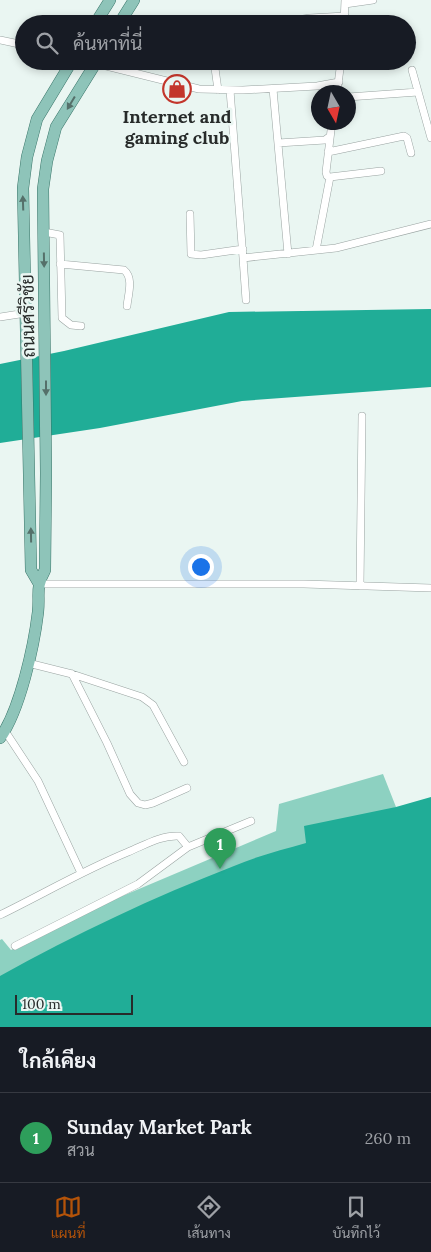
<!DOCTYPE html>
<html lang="th">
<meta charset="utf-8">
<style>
body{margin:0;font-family:Lora,Sarabun,serif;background:#242831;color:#f1f3f6}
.compass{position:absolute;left:311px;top:85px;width:45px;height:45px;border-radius:50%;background:#171b24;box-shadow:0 2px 8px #0003;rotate:171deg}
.scale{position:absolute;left:15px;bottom:12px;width:118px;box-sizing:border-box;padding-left:5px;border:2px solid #272b2a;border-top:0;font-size:14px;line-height:18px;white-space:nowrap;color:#272b2a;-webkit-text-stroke:4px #eaf6f2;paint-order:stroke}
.you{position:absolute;left:200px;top:566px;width:18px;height:18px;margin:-12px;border:4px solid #fff;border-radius:50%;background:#1a73e8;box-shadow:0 0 0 8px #1a73e833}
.badge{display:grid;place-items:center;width:32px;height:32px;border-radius:50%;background:#b45309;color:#fff;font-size:16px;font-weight:700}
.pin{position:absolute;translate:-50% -41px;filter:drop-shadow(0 1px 2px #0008)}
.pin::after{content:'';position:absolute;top:26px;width:18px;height:15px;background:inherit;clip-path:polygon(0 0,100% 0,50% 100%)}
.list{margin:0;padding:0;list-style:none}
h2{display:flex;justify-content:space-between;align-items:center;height:65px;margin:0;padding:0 20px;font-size:21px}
h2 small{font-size:16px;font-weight:400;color:#9ea1a6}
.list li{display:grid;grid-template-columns:32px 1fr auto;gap:15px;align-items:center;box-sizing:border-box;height:90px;padding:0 20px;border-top:1px solid #363941}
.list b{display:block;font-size:19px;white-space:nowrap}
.list p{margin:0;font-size:16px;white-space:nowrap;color:#9ea1a6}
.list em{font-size:16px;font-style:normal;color:#9ea1a6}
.icon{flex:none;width:28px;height:28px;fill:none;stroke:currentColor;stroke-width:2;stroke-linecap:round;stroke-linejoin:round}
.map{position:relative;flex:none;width:431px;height:1027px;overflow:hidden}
.search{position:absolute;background:#171b24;box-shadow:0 2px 8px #0003;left:15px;right:15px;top:15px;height:55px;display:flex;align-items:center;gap:12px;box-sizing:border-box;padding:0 18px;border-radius:28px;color:#9ea1a6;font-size:19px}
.sheet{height:155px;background:#171b24}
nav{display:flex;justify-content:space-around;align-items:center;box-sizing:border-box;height:70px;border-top:1px solid #363941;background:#171b24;font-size:14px;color:#9ea1a6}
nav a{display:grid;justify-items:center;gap:2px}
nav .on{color:#b45309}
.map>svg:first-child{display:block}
.green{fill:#8dd1c1}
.water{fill:#20ad97}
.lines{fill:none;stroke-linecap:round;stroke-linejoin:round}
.street-casing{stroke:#99a3a1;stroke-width:8}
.primary-casing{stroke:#397569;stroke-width:12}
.street{stroke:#fff;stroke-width:7}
.primary{stroke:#8ec4b9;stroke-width:11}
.oneway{fill:#55706a}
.labels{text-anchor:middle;stroke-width:5;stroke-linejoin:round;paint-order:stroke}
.poi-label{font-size:18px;font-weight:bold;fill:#272b2a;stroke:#eaf6f2}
.street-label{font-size:18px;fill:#272b2a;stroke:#eaf6f2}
</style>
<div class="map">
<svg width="431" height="1027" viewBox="0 0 431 1027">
<rect width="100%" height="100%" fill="#eaf6f2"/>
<path class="green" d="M383 774 396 807 313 847 0 986V940L2 939 11 950 120 897 276 831 279 804Z"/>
<path class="water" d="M431 309V387L242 401 100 428 0 443V364L64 351 229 312Z
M431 797V1027H0V976C75 934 154 897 234 866 257 856 282 850 306 843L304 826 396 807Z"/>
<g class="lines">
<defs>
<path id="street" d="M345 4 373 0
M269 24 310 18 345 16
M344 24 345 0
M0 40 24 45
M86 61 199 89 243 90 317 86 339 82
M214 61 218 90
M412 70 431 138
M273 89 288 254
M230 90 243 258 336 248 431 224
M337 92 341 61
M348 97 418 92
M332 122 326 172 327 176 330 177 381 171
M278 143 325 140 329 137
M328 152 404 136 407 138 411 153
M190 214 191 254 201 255 243 249
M44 232 60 235 62 318 71 325 81 326
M316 250 330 177
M243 258 246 300
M60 264 124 270C134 278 128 295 127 306
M0 317 26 313
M38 584H304L431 588
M360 586 362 416
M28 663 72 674 142 697 153 705 184 762
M72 674 107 743 130 794 138 803 145 805 153 803 187 788
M5 731 38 781 81 873
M0 915C43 894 84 870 128 852 145 845 161 835 179 836L188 847 251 821
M15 946 138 884 188 847"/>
<path id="primary" d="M95 24 110 0
M119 24 134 0
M38 582 31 570 23 188 27 157 37 119 72 61
M0 738C20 710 34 646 38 612 40 594 35 588 45 570L46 473 43 189 47 161 56 127 97 61"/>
</defs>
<use href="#street" class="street-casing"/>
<use href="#primary" class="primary-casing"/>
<use href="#street" class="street"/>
<use href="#primary" class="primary"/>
</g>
<defs><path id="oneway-solid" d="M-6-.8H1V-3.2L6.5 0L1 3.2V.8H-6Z" transform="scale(1.25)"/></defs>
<g class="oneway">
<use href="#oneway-solid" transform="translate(71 103) rotate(121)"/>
<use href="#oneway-solid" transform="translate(23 203) rotate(-92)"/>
<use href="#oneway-solid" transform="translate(44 260) rotate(89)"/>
<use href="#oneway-solid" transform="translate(46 388) rotate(90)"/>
<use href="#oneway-solid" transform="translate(31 535) rotate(-91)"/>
</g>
<defs>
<symbol id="shop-ring" viewBox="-11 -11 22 22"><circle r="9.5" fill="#eaf6f2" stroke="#c3362c" stroke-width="1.5"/><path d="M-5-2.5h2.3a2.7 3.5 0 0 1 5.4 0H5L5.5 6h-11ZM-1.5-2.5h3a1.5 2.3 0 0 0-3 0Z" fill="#c3362c"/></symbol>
</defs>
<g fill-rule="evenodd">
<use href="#shop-ring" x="161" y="73" width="32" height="32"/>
</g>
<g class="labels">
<g class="poi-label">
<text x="177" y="123">Internet and<tspan x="177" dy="21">gaming club</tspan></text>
</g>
<g class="street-label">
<text transform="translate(28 316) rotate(-91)" y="6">ถนนศรีวิชัย</text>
</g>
</g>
</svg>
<svg class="compass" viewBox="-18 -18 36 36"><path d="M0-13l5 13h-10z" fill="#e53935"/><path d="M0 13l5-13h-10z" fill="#9ea1a6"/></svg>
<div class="scale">100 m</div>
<div class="you"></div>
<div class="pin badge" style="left:220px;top:869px;background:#2e9e5b">1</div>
<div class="search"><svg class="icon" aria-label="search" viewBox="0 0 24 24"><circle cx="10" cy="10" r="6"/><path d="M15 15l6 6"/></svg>ค้นหาที่นี่</div>
</div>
<section class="sheet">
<h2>ใกล้เคียง<small></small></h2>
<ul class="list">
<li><span class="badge" style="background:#2e9e5b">1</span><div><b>Sunday Market Park</b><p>สวน</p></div><em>260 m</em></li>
</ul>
</section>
<nav>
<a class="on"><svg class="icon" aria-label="map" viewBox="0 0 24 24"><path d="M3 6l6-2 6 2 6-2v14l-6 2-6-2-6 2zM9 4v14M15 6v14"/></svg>แผนที่</a>
<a><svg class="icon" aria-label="directions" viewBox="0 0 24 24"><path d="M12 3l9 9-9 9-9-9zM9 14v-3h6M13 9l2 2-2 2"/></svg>เส้นทาง</a>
<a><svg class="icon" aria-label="saved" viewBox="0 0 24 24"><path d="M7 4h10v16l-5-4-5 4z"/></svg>บันทึกไว้</a>
</nav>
